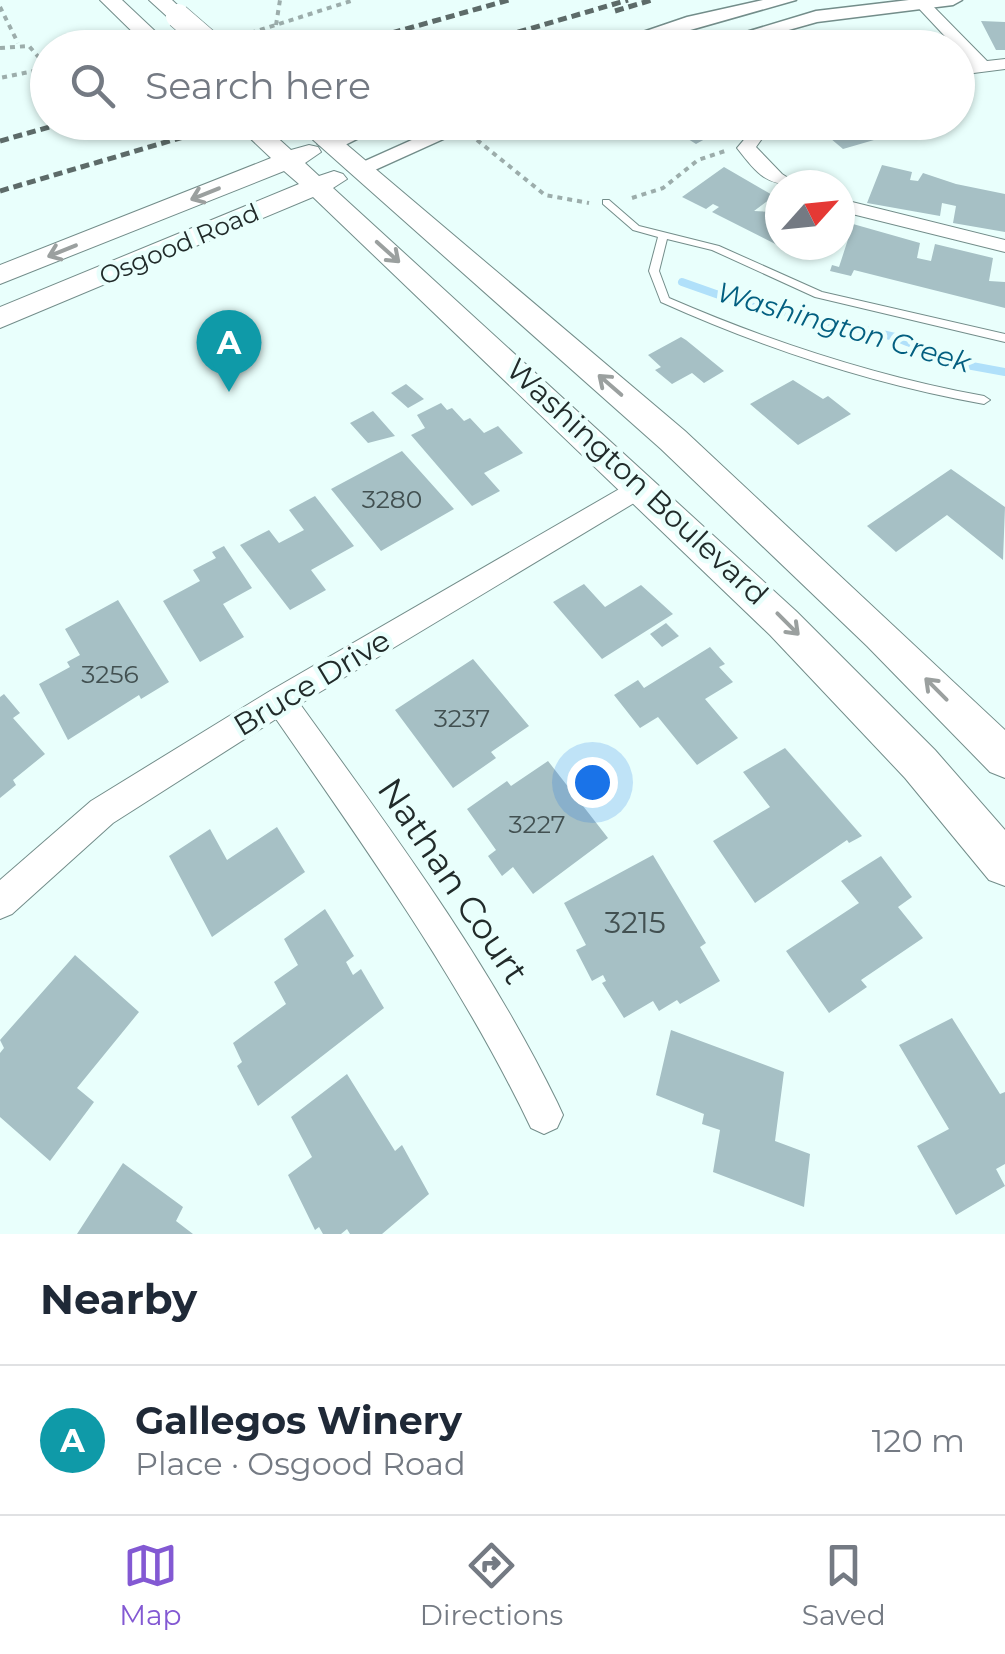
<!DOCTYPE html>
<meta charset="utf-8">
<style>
body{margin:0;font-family:Montserrat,sans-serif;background:#f2f2f3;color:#1f2937}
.compass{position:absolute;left:765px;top:170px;width:90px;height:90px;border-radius:50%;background:#fff;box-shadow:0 2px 8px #0004;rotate:63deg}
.you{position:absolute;left:592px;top:782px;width:35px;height:35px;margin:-25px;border:8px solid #fff;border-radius:50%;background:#1a73e8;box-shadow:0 0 0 15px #1a73e833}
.badge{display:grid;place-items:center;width:65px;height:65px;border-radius:50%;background:#8359d3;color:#fff;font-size:32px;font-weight:700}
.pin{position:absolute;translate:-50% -82px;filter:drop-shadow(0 2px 5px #0008)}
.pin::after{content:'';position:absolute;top:52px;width:35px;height:30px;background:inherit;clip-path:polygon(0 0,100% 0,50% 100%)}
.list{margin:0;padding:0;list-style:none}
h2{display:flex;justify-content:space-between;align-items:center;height:130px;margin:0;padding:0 40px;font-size:42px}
h2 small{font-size:32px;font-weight:400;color:#747a83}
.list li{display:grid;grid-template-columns:65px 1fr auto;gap:30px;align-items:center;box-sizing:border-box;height:150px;padding:0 40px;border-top:2px solid #e0e1e3}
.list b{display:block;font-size:38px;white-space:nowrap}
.list p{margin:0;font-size:32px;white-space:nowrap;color:#747a83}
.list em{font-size:32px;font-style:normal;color:#747a83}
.icon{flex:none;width:55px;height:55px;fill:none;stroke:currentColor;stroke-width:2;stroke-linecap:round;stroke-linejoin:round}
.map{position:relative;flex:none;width:1005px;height:1234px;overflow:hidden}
.search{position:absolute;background:#fff;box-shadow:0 2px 8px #0004;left:30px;right:30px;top:30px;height:110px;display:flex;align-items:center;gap:25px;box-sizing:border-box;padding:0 35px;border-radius:55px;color:#747a83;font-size:38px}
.sheet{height:280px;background:#fff}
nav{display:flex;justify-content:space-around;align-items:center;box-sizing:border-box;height:140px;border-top:2px solid #e0e1e3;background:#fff;font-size:28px;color:#747a83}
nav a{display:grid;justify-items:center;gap:5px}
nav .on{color:#8359d3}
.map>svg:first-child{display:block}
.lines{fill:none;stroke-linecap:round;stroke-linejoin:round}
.stream{stroke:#b0e0fa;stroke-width:8}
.building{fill:#a6c0c5}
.service-casing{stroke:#738d8a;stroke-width:2}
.minor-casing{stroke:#738d8a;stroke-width:2}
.tertiary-casing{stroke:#738d8a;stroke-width:3}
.secondary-casing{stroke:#738d8a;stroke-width:2}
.path{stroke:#9cadab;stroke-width:4;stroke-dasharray:5 5;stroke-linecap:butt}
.service{fill:#fff;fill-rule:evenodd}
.minor{fill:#fff;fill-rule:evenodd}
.tertiary{fill:#fff;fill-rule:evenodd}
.secondary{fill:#fff;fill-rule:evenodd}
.rail{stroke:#5d6b69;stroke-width:5;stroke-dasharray:9 5;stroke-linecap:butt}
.secondary-bridge-casing{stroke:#738d8a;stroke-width:25;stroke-linecap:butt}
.secondary-bridge{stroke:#fff;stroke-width:24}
.oneway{stroke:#9ba09f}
.labels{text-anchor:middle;stroke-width:9;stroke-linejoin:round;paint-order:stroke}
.far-street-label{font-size:25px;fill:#212b2a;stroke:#e9fffc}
.number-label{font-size:25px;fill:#425051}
.far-water-label{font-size:28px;font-style:italic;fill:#035f80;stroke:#e9fffc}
.street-label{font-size:30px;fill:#212b2a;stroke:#e9fffc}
.near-number-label{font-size:30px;fill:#425051}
.near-street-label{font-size:35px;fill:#212b2a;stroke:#e9fffc}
</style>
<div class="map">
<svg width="1005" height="1234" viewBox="0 0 1005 1234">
<rect width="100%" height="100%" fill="#e9fffc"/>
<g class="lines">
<path class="stream" d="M682 282 733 300 895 337 961 364 1005 372"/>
</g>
<path class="building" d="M981 21 1005 22V50H996Z
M912 31 933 48H854L887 37 898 40 893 35Z
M661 122H694L714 134 696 144Z
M811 122 843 125 929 124 843 149Z
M882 165 912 172 910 180 918 181 923 173 956 184 1005 194V232L953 223 956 206 942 203 940 216 867 203Z
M724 167 774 196 754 211 771 212 780 205V245H816L801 257 712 212 719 207 713 204 706 209 682 197Z
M853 224 920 243 917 258 931 261 935 244 993 258 989 281 1005 282V308L854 270 851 276 830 271 832 265 839 267Z
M681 337 686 340 724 371 704 383 692 373 672 384 655 370 661 367 648 355Z
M793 380 823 399 828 396 851 414 798 445 750 404Z
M406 384 424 399 408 408 391 393Z
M441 403 447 410 452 408 464 421 470 418 484 433 498 426 523 453 484 473 500 491 472 506 411 435 425 428 417 415Z
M373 411 395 436 368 443 350 423Z
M402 451 454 509 381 551 331 489Z
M951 469 1005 507 1003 560 947 515 896 552 867 526Z
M315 496 354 546 311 570 326 590 290 610 240 545 269 530 279 543 304 530 289 510Z
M224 546 252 588 223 604 244 637 200 662 163 601 200 581 193 570 216 558 212 552Z
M584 584 605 607 641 585 673 614 602 659 553 602Z
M118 600 169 682 141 699 139 695 68 740 39 684 70 667 67 662 80 655 65 629Z
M666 623 679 636 662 647 650 634Z
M710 647 725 664 719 667 733 682 705 699 738 738 697 765 658 717 640 728 614 695 638 680 644 688Z
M473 659 529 726 491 752 496 758 453 788 395 710Z
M4 694 20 713 13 718 45 754 13 780 16 785 0 798V697Z
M785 748 862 836 849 843 847 840 755 903 713 841 770 807 743 772Z
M548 761 608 838 533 894 513 867 502 876 488 856 496 850 467 809 507 781 511 786Z
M277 827 305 872 212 937 169 856 210 829 227 860Z
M653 855 706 943 700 947 720 981 680 1004 677 1000 659 1011 653 1001 624 1018 602 983 606 981 603 975 592 981 576 950 586 945 564 903Z
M881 856 912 897 898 907 923 938 861 980 867 987 829 1013 786 951 859 903 841 881Z
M325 909 354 956 346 962 353 975 361 969 384 1008 258 1106 237 1066 242 1062 233 1043 286 1004 274 982 298 965 284 939Z
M75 955 139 1012 77 1088 94 1102 50 1161 0 1117V1053L4 1048 0 1040Z
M952 1018 1000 1094 1005 1092V1164L996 1169 1005 1186 956 1215 917 1146 949 1129 899 1045Z
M671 1030 784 1072 775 1141 810 1154 804 1207 713 1172 720 1130 702 1124 704 1114 656 1095Z
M347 1074 395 1151 402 1145 429 1194 382 1234H350L347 1229 341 1234H323L319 1227 315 1230 288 1175 312 1157 291 1117Z
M123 1163 183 1207 176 1221 193 1234H77Z"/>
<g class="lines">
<defs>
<path id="service" d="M603 200H609L639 226 719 246 822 292 1005 334V342L815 297 712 250 667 239 659 271 669 298C771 342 874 376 984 396L990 400 984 404C872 384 766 349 661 302L649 271 658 237 633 230 603 204Z"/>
<path id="minor" d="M911 0H927L987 61 1005 59V69L958 75V65L970 63Z
M759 122H781L766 133 756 147 782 174 799 185C766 185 759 176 737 148Z
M840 199 1005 240V252L840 211Z
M640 477 649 480 652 487 649 494 300 704C393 833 487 959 557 1102L563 1115 557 1128 544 1134 531 1128C461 982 368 852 276 719L113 823 12 914 0 919V880L91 801 270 691Z"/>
<path id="tertiary" d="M763 0H796L627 48H596L687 17Z
M909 0H962L953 5 817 22 725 48H693L816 11Z
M362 122H391L337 149 329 150 318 144Z
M452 122H481L366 174 358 176 347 169Z"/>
<path id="secondary" d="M100 0H122L173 48H149Z
M149 0H172L189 16 185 20H171Z
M233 122H260L291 150 309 145 318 147 321 152 305 163 319 176 334 171 343 174 347 179 333 188 797 612 935 750 1005 830V886L989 880 905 778 770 635 313 197 0 328V307L299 184 284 171 0 284V265L271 158Z
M293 122H320L685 431 1005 730V778L990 772 867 646 661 449Z"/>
</defs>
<use href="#service" class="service-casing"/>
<use href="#minor" class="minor-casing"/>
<use href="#tertiary" class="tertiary-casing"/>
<use href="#secondary" class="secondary-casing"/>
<path class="path" d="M0 7 18 43
M276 25 280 0
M241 36 354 0
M0 48 29 46 48 68 0 78
M477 140 545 195 589 203
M632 198 663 188 698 160 725 151"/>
<use href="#service" class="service"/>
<use href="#minor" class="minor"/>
<use href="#tertiary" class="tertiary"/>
<use href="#secondary" class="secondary"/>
<path class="rail" d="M615 11 652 0
M338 48 509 0
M464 48 628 0
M0 141 67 122
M0 191 234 122"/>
<defs>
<path id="secondary-bridge" d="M178 16 215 48"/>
</defs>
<use href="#secondary-bridge" class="secondary-bridge-casing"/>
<use href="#secondary-bridge" class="secondary-bridge"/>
</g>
<defs><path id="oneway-shaft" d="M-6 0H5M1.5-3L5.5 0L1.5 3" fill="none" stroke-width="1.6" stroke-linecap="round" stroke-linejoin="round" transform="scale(2.5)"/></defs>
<g class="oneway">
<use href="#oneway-shaft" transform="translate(205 194) rotate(158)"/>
<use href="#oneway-shaft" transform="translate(62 251) rotate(158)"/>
<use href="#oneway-shaft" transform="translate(388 252) rotate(42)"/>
<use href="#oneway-shaft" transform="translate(610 385) rotate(-139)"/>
<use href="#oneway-shaft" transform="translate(788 624) rotate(45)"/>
<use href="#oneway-shaft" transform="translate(936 689) rotate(-135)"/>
</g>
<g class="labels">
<g class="far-street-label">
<text transform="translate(179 244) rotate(-23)" y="9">Osgood Road</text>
</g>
<g class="number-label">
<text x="392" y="508">3280</text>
<text x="110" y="683">3256</text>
<text x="462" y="727">3237</text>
<text x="537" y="833">3227</text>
</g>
<g class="far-water-label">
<text transform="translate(844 327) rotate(16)" y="10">Washington Creek</text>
</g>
<g class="street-label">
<text transform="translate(637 482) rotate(43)" y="10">Washington Boulevard</text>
<text transform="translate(312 683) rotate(-31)" y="10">Bruce Drive</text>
</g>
<g class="near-number-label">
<text x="635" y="933">3215</text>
</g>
<g class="near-street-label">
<text transform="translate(453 881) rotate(56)" y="12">Nathan Court</text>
</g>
</g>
</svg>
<svg class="compass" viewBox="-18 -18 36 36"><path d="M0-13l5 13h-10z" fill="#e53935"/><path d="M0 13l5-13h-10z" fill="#747a83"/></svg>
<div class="you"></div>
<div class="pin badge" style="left:229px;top:392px;background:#0f9aa8">A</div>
<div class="search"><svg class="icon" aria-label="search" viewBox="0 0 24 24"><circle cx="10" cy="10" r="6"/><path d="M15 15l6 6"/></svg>Search here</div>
</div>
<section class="sheet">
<h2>Nearby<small></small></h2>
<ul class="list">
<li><span class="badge" style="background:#0f9aa8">A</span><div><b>Gallegos Winery</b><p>Place · Osgood Road</p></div><em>120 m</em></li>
</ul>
</section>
<nav>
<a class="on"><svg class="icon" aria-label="map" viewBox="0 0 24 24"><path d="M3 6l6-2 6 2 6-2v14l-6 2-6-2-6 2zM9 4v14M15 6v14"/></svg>Map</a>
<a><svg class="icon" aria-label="directions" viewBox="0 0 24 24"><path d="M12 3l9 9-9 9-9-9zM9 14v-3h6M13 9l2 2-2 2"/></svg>Directions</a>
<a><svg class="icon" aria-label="saved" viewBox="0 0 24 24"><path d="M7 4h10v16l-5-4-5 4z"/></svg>Saved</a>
</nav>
